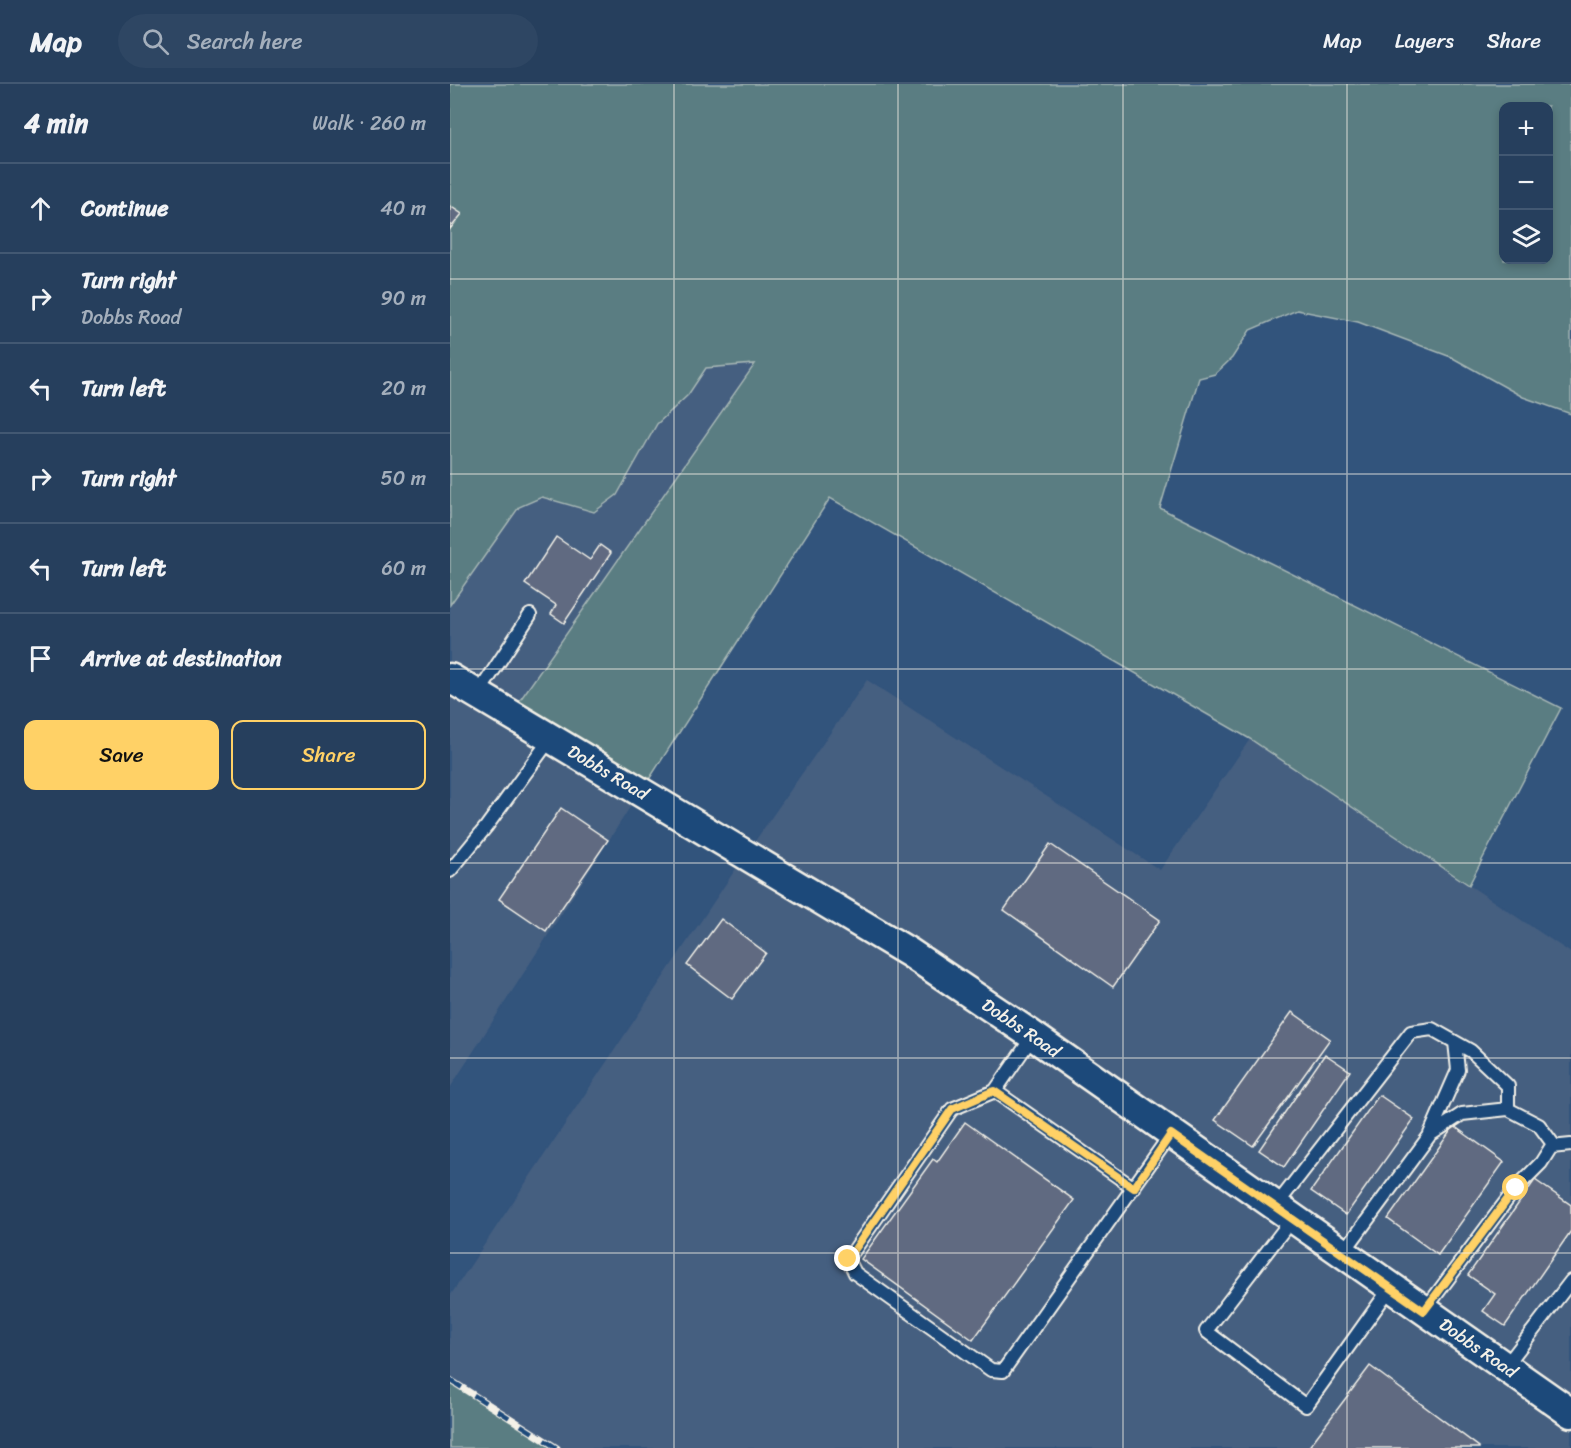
<!DOCTYPE html>
<meta charset="utf-8">
<style>
body{margin:0;font-family:Sriracha,sans-serif;background:#2e4663;color:#f1f3f6}
.controls{position:absolute;right:18px;top:18px;display:grid;overflow:hidden;border-radius:12px;box-shadow:0 3px 9px #0003}
.controls button{width:54px;height:54px;display:grid;place-items:center;padding:0;border:0;border-bottom:2px solid #425872;background:#263f5d;color:#f1f3f6;font:30px sans-serif}
.stop{position:absolute;width:18px;height:18px;margin:-14px;border:4px solid #ffd166;border-radius:50%;background:#fff}
.stop.end{background:#ffd166;border-color:#fff;box-shadow:0 2px 6px #0008}
.list{margin:0;padding:0;list-style:none}
h2{display:flex;justify-content:space-between;align-items:center;height:78px;margin:0;padding:0 24px;font-size:26px}
h2 small{font-size:20px;font-weight:400;color:#a4afbc}
.list li{display:grid;grid-template-columns:39px 1fr auto;gap:18px;align-items:center;box-sizing:border-box;height:90px;padding:0 24px;border-top:2px solid #425872}
.list b{display:block;font-size:22px;white-space:nowrap}
.list p{margin:0;font-size:20px;white-space:nowrap;color:#a4afbc}
.list em{font-size:20px;font-style:normal;color:#a4afbc}
.actions{display:flex;gap:12px;padding:18px 24px}
.actions a{flex:1;padding:14px 0;border:2px solid #ffd166;border-radius:12px;text-align:center;font-size:21px;color:#ffd166}
.actions .main{background:#ffd166;color:#111}
.icon{flex:none;width:33px;height:33px;fill:none;stroke:currentColor;stroke-width:2;stroke-linecap:round;stroke-linejoin:round}
.map{position:relative;flex:none;width:1121px;height:1364px;overflow:hidden}
header{display:flex;align-items:center;gap:36px;box-sizing:border-box;height:84px;padding:0 30px;background:#263f5d;border-bottom:2px solid #425872}
header strong{font-size:28px}
nav{display:flex;gap:33px;margin-inline-start:auto;font-size:21px}
.search{width:420px;height:54px;background:#2e4663;display:flex;align-items:center;gap:15px;box-sizing:border-box;padding:0 21px;border-radius:33px;color:#a4afbc;font-size:22px}
main{display:flex}
aside{flex:1;background:#263f5d}
.map>svg:first-child{display:block}
.built{fill:#445e80}
.green{fill:#5a7d82;stroke:#a7b7b5;stroke-width:1.5;fill-rule:evenodd}
.building{fill:#606b81;stroke:#f4f1e8;stroke-width:1.5}
.lines{fill:none;stroke-linecap:round;stroke-linejoin:round}
.service-casing{stroke:#f4f1e8;stroke-width:16}
.tertiary-casing{stroke:#f4f1e8;stroke-width:33}
.service{stroke:#1f4a7a;stroke-width:12}
.tertiary{stroke:#1f4a7a;stroke-width:28}
.rail-casing{stroke:#f4f1e8;stroke-width:7}
.rail{stroke:#1f4a7a;stroke-width:4.5;stroke-dasharray:14;stroke-linecap:butt}
.route{stroke:#ffd166;stroke-width:8}
.grid{fill:none;stroke:#f4f1e8;stroke-width:1.5;stroke-opacity:0.55}
.labels{text-anchor:middle;stroke-width:4.5;stroke-linejoin:round;paint-order:stroke}
.street-label{font-size:18px;fill:#f4f1e8;stroke:#1f4a7a}
</style>
<header>
<strong>Map</strong>
<div class="search"><svg class="icon" aria-label="search" viewBox="0 0 24 24"><circle cx="10" cy="10" r="6"/><path d="M15 15l6 6"/></svg>Search here</div>
<nav><a>Map</a><a>Layers</a><a>Share</a></nav>
</header>
<main>
<aside>
<h2>4 min<small>Walk · 260 m</small></h2>
<ul class="list">
<li><svg class="icon" aria-label="ahead" viewBox="0 0 24 24"><path d="M12 20V5M6 11l6-6 6 6"/></svg><div><b>Continue</b></div><em>40 m</em></li>
<li><svg class="icon" aria-label="right" viewBox="0 0 24 24"><path d="M7 20v-9h11M14 6l5 5-5 5"/></svg><div><b>Turn right</b><p>Dobbs Road</p></div><em>90 m</em></li>
<li><svg class="icon" aria-label="left" viewBox="0 0 24 24"><path d="M17 20v-9H6M10 6l-5 5 5 5"/></svg><div><b>Turn left</b></div><em>20 m</em></li>
<li><svg class="icon" aria-label="right" viewBox="0 0 24 24"><path d="M7 20v-9h11M14 6l5 5-5 5"/></svg><div><b>Turn right</b></div><em>50 m</em></li>
<li><svg class="icon" aria-label="left" viewBox="0 0 24 24"><path d="M17 20v-9H6M10 6l-5 5 5 5"/></svg><div><b>Turn left</b></div><em>60 m</em></li>
<li><svg class="icon" aria-label="arrive" viewBox="0 0 24 24"><path d="M6 21V4h12l-3 4 3 4H6"/></svg><div><b>Arrive at destination</b></div></li>
</ul>
<div class="actions"><a class="main">Save</a><a>Share</a></div>
</aside>
<div class="map">
<svg width="1121" height="1364" viewBox="0 0 1121 1364">
<rect width="100%" height="100%" fill="#32547c"/>
<filter id="ink" filterUnits="userSpaceOnUse"><feTurbulence type="fractalNoise" baseFrequency=".0167" numOctaves="2"/><feDisplacementMap in="SourceGraphic" scale="12" xChannelSelector="R" yChannelSelector="G"/><feConvolveMatrix kernelMatrix="1 2 1 2 8 2 1 2 1" color-interpolation-filters="sRGB"/></filter>
<g filter="url(#ink)">
<path class="built" d="M305 279 68 619 0 580V521L69 423 91 413 144 428 167 411 207 340 238 311 256 283Z
M417 596 710 786 800 655 1121 869V1314L303 760Z
M0 608 184 717 0 1004Z
M289 780 454 880 569 957 1096 1326 1121 1344V1364H108L0 1295V1212Z"/>
<path class="green" d="M0 0H1121V330L1073 313 1001 273 908 238 847 226 800 246 782 274 765 290 749 294 710 424 1111 624 1019 801 800 655 380 414 198 697 68 619 305 280 256 284 238 311 207 340 167 411 144 428 92 413 69 423 0 521ZM1054 22H1098V176H1054Z
M0 1295 108 1364H0Z"/>
<path class="building" d="M0 122 12 130 0 145Z
M106 453 140 476 150 461 161 469 114 539 101 530 106 521 75 500Z
M111 724 158 756 96 847 49 815Z
M600 760 710 836 663 903 554 826Z
M271 835 316 869 282 915 237 881Z
M842 928 880 955 803 1062 765 1036Z
M875 970 900 987 834 1083 809 1066Z
M929 1011 964 1035 896 1131 861 1107Z
M515 1038 624 1116 523 1256 411 1175 483 1075 487 1078Z
M1004 1042 1054 1078 988 1171 938 1135Z
M1085 1096 1121 1121V1147L1055 1242 1033 1227 1045 1210 1018 1191Z
M920 1282 1029 1363V1364H858Z"/>
<g class="lines">
<defs>
<path id="service" d="M28 610 80 531
M0 787 36 743 101 654
M583 952 545 1007 502 1025 398 1175 405 1189 541 1286 553 1287 721 1050
M545 1007 684 1104
M980 1050 1008 986 1005 958
M1101 1063 1121 1061
M825 1123 961 948 982 945 1021 967 1058 1002V1025
M842 1135 756 1247 856 1322 941 1203
M893 1169 980 1051 1012 1030 1058 1025 1089 1041 1103 1060 1091 1079 1066 1104 974 1227
M1055 1283 1121 1197"/>
<g id="tertiary">
<path id="s1" d="M0 594 460 869 576 947 1121 1329"/>
</g>
</defs>
<use href="#service" class="service-casing"/>
<use href="#tertiary" class="tertiary-casing"/>
<use href="#service" class="service"/>
<use href="#tertiary" class="tertiary"/>
<defs>
<path id="rail" d="M0 1296 107 1364"/>
</defs>
<use href="#rail" class="rail-casing"/>
<use href="#rail" class="rail"/>
</g>
</g>
<g class="lines" filter="url(#ink)">
<path class="route" d="M398 1175 502 1025 544 1007 684 1104 721 1050 974 1227 1066 1104"/>
</g>
<path class="grid" d="M224 0V1364M448 0V1364M673 0V1364M897 0V1364M0 195H1121M0 390H1121M0 585H1121M0 779H1121M0 974H1121M0 1169H1121"/>
<g class="labels">
<g class="street-label">
<text dy="6" stroke="none"><textPath href="#s1" startOffset="184">Dobbs Road</textPath></text>
<text dy="6" stroke="none"><textPath href="#s1" startOffset="670">Dobbs Road</textPath></text>
<text dy="6" stroke="none"><textPath href="#s1" startOffset="1228">Dobbs Road</textPath></text>
</g>
</g>
</svg>
<div class="controls">
<button>+</button>
<button>−</button>
<button><svg class="icon" aria-label="layers" viewBox="0 0 24 24"><path d="M12 4l9 5-9 5-9-5zM3 14l9 5 9-5"/></svg></button>
</div>
<div class="stop" style="left:1066px;top:1104px"></div>
<div class="stop end" style="left:398px;top:1175px"></div>
</div>
</main>
